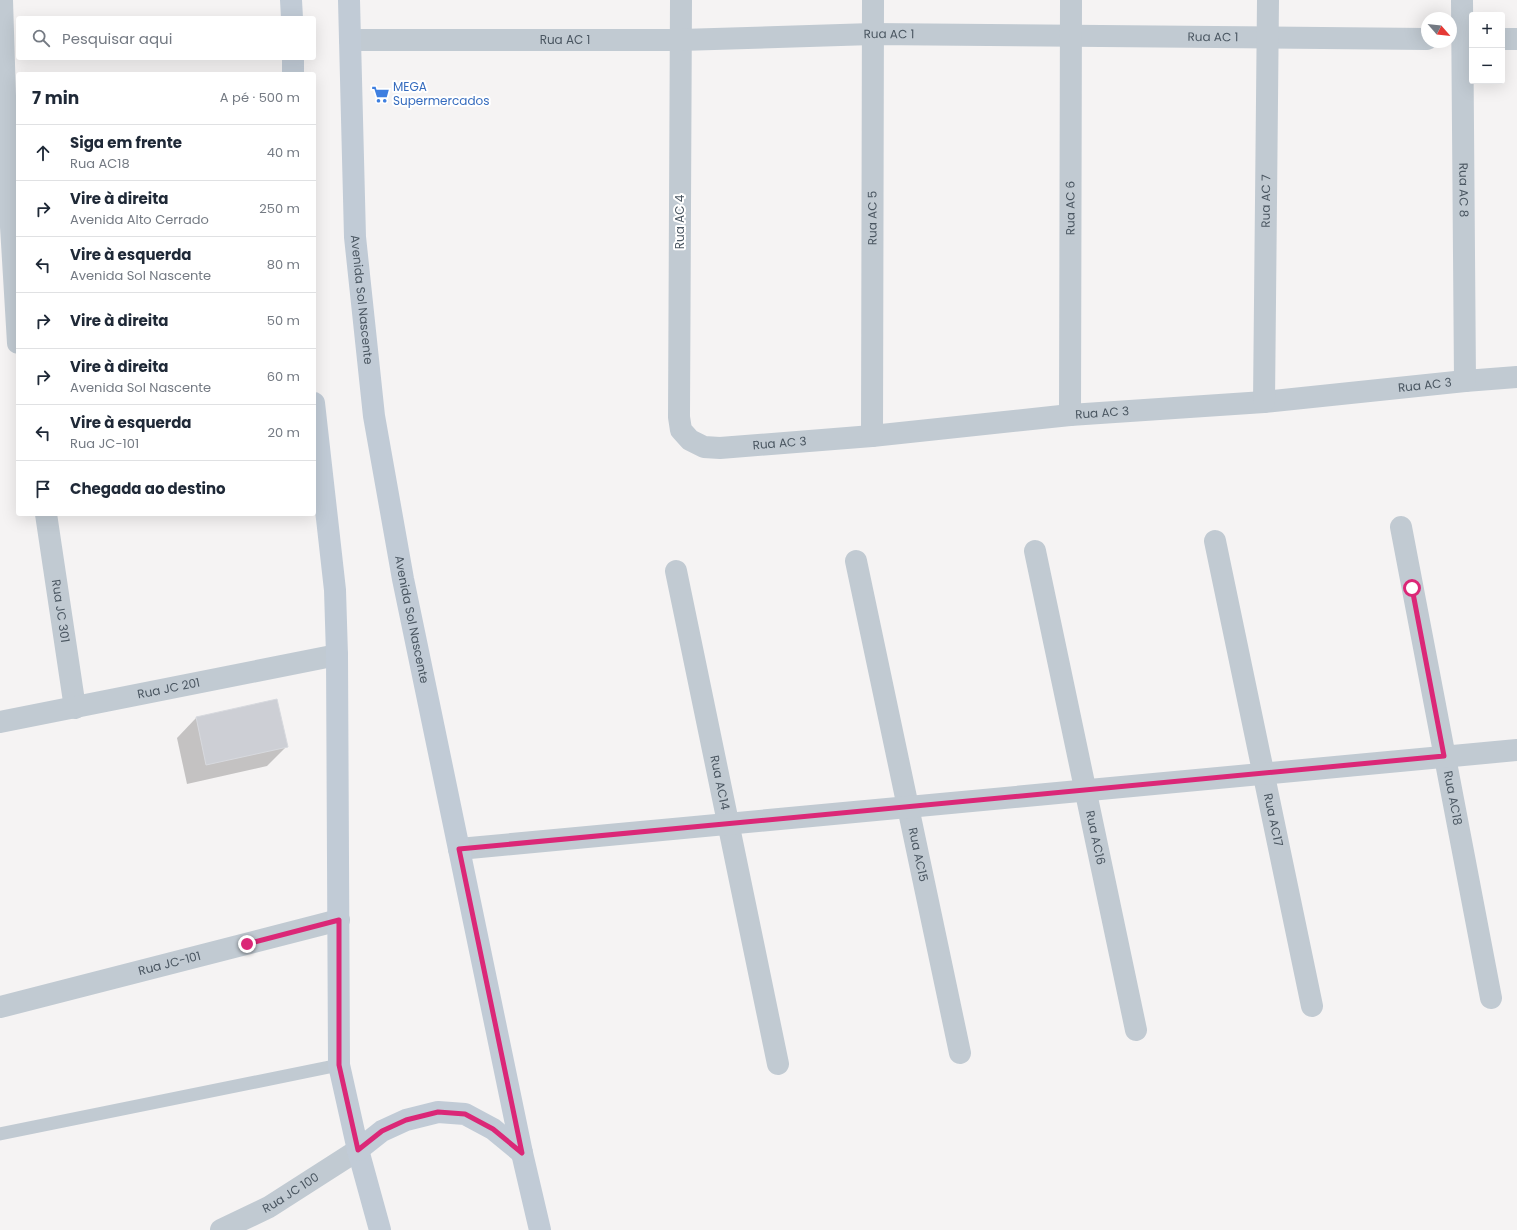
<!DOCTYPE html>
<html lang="pt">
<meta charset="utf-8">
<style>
body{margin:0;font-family:Poppins,sans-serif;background:#f6f6f7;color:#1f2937}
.controls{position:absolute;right:12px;top:12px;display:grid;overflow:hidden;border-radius:4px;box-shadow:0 4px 16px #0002}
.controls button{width:36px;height:36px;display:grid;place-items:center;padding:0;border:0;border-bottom:1px solid #e0e1e3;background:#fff;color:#1f2937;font:20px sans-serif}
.compass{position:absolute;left:1421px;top:12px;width:36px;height:36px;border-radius:50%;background:#fff;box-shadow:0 4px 16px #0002;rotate:118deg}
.stop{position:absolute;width:12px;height:12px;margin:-9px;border:3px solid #db2777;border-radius:50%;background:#fff}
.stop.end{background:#db2777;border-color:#fff;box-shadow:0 1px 4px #0008}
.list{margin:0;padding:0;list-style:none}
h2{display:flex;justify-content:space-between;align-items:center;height:52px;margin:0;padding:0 16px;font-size:17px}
h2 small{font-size:13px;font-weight:400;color:#747a83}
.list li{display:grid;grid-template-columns:26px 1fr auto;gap:12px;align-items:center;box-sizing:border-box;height:56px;padding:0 16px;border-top:1px solid #e0e1e3}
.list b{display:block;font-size:15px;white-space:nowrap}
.list p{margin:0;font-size:13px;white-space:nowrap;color:#747a83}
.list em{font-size:13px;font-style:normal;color:#747a83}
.icon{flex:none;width:22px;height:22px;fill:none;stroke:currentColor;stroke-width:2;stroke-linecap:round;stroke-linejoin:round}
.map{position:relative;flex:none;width:1517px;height:1230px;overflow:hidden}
.search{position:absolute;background:#fff;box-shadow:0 4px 16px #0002;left:16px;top:16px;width:300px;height:44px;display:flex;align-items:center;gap:10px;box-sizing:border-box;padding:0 14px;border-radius:4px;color:#747a83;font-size:15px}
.panel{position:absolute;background:#fff;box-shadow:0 4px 16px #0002;left:16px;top:72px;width:300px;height:444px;border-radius:4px}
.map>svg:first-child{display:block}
.shadow{fill:#0003}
.building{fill:#cdcfd5;stroke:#d7d9de}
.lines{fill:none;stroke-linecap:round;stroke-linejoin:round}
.lane{stroke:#c1cad2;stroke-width:13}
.street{stroke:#c1cad2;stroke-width:22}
.secondary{stroke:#c1cbd6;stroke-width:22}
.route{stroke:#db2777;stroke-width:5}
.labels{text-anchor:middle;stroke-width:4;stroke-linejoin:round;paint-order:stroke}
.street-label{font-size:12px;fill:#4a5661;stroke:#fff}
.shop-label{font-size:12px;fill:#366cbe;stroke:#fff;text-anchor:start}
</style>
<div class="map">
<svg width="1517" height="1230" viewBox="0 0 1517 1230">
<rect width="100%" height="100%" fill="#f5f3f3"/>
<path class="shadow" d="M196 718 287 746 267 766 187 784 177 738Z"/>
<path class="building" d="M277 699 288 747 206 765 196 717Z"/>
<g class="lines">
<path class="lane" d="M0 1134 339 1065"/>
<g class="street">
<path d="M2 0 7 160 18 343"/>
<path id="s1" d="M681 0 679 417 681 430 690 440 704 447 720 448 872 436 1070 415 1264 402 1465 381 1517 377"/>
<path id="s2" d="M1462 0 1465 381"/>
<path d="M1502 39H1517"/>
<path id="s3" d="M350 40H681L872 34 1427 39"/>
<path id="s4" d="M1264 402 1268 0"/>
<path id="s5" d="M1070 415 1071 0"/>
<path id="s6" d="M872 436 873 0"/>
<path id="s7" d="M46 514 75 708"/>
<path id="s8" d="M1401 527 1491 998"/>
<path id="s9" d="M1215 541 1312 1006"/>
<path id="s10" d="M1035 551 1136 1030"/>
<path id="s11" d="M856 561 960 1053"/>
<path id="s12" d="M676 571 778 1064"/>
<path id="s13" d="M0 722 337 655"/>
<path d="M459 849 1517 750"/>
<path id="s14" d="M0 1007 339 920"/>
<path id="s15" d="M221 1230 269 1207 358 1150"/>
</g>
<g class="secondary">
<path d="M291 0 292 18"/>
<path id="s16" d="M349 0 355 237 374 416 403 579 522 1153 540 1230"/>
<path d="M293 58V74"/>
<path d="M314 403 335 590 337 655 339 1065 358 1150 380 1230"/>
<path d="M358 1150 382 1131 406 1120 438 1112 465 1114 493 1129 522 1153"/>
</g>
</g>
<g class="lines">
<path class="route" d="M247 944 339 920V1065L358 1150 382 1131 406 1120 438 1112 465 1114 493 1129 522 1153 459 849 1444 756 1412 588"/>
</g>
<defs>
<symbol id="supermarket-bare" viewBox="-9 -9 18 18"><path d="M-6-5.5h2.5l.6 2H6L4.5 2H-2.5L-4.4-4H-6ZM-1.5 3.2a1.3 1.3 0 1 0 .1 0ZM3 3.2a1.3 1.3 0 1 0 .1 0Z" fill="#3f7fe0" stroke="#fff" stroke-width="2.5" paint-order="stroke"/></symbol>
</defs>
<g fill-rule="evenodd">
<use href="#supermarket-bare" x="368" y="82" width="25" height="25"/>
</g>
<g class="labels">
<g class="street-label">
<text dy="4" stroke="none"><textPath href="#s3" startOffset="539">Rua AC 1</textPath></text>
<text dy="4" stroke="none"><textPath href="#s3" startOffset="863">Rua AC 1</textPath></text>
<text dy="4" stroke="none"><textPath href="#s3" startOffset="215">Rua AC 1</textPath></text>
<text dy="4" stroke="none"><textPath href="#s2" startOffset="190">Rua AC 8</textPath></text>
<text dy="4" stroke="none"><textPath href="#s4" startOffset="201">Rua AC 7</textPath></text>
<text dy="4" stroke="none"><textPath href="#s5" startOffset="207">Rua AC 6</textPath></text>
<text dy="4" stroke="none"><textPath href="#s6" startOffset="218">Rua AC 5</textPath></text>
<text transform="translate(680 222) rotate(-90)" y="4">Rua AC 4</text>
<text dy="4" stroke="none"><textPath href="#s16" startOffset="300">Avenida Sol Nascente</textPath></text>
<text dy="4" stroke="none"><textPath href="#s1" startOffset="1183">Rua AC 3</textPath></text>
<text dy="4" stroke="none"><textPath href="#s1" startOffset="859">Rua AC 3</textPath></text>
<text dy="4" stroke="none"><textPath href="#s1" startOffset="535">Rua AC 3</textPath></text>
<text dy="4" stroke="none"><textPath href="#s7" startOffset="98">Rua JC 301</textPath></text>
<text dy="4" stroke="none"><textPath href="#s16" startOffset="624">Avenida Sol Nascente</textPath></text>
<text dy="4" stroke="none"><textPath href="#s13" startOffset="172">Rua JC 201</textPath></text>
<text dy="4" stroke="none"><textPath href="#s12" startOffset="216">Rua AC14</textPath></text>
<text dy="4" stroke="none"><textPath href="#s8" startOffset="276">Rua AC18</textPath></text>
<text dy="4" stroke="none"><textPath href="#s9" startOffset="285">Rua AC17</textPath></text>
<text dy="4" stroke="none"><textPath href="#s10" startOffset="293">Rua AC16</textPath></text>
<text dy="4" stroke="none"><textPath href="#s11" startOffset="300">Rua AC15</textPath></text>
<text dy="4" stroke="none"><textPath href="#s14" startOffset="175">Rua JC-101</textPath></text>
<text dy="4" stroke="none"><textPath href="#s15" startOffset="79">Rua JC 100</textPath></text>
</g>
<g class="shop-label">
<text x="393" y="91">MEGA<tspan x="393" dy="14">Supermercados</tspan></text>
</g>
</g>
</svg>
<div class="controls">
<button>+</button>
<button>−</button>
</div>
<svg class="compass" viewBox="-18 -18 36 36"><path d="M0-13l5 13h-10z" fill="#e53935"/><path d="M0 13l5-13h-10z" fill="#747a83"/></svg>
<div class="stop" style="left:1412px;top:588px"></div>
<div class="stop end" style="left:247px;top:944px"></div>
<div class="search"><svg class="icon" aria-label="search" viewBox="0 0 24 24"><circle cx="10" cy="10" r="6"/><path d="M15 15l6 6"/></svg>Pesquisar aqui</div>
<section class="panel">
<h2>7 min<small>A pé · 500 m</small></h2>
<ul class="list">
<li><svg class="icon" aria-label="ahead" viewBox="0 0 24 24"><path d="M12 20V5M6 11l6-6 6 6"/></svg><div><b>Siga em frente</b><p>Rua AC18</p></div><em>40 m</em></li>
<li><svg class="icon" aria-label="right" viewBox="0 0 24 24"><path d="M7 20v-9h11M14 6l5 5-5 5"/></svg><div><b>Vire à direita</b><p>Avenida Alto Cerrado</p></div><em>250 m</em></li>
<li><svg class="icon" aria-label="left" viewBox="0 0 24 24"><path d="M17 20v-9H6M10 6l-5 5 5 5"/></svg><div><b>Vire à esquerda</b><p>Avenida Sol Nascente</p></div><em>80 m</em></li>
<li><svg class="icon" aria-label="right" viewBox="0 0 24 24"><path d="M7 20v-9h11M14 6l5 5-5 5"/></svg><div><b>Vire à direita</b></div><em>50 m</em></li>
<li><svg class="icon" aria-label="right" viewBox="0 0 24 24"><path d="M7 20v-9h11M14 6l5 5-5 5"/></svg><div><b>Vire à direita</b><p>Avenida Sol Nascente</p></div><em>60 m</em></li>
<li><svg class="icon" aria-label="left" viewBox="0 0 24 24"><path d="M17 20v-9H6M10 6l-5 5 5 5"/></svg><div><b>Vire à esquerda</b><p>Rua JC-101</p></div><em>20 m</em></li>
<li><svg class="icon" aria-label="arrive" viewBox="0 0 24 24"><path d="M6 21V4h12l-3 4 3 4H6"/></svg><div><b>Chegada ao destino</b></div></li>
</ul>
</section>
</div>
